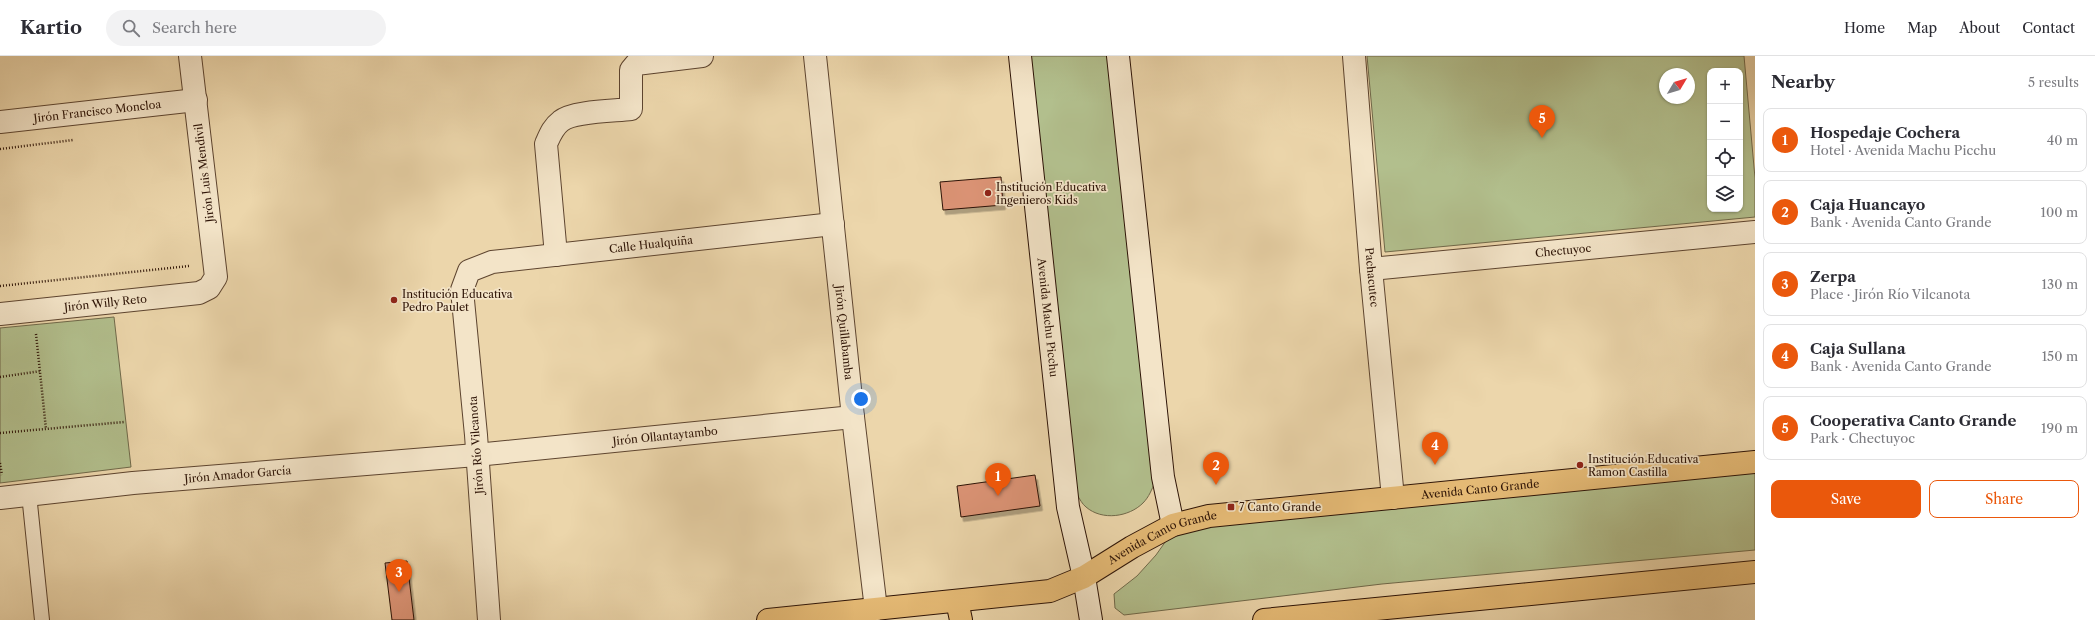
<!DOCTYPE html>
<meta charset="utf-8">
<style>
body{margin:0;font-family:"Libre Caslon Text",serif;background:#f2f2f3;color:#2b2b33}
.controls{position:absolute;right:12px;top:12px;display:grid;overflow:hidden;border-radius:8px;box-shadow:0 1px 3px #0004}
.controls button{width:36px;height:36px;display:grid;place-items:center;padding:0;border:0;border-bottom:1px solid #e1e1e2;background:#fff;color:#2b2b33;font:20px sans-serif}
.compass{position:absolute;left:1659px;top:12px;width:36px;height:36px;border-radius:50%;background:#fff;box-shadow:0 1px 3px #0004;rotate:52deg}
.you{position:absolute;left:861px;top:343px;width:14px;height:14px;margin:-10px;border:3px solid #fff;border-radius:50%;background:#1a73e8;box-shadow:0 0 0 6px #1a73e833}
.badge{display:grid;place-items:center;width:26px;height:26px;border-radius:50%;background:#ea580c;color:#fff;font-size:13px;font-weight:700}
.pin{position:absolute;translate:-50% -33px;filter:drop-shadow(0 1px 2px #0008)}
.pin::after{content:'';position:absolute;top:21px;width:14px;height:12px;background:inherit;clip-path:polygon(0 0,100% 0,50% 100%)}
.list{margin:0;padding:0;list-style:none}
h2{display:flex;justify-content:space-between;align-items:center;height:52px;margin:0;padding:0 16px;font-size:17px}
h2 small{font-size:13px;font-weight:400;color:#7c7c81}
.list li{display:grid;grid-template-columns:26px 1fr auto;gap:12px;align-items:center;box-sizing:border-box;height:64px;margin:0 8px 8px;padding:0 8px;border:1px solid #e1e1e2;border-radius:8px}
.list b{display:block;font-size:15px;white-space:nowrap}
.list p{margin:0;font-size:13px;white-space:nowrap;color:#7c7c81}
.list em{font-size:13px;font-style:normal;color:#7c7c81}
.actions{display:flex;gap:8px;padding:12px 16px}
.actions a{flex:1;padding:9px 0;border:1px solid #ea580c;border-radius:8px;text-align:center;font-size:14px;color:#ea580c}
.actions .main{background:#ea580c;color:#fff}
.icon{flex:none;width:22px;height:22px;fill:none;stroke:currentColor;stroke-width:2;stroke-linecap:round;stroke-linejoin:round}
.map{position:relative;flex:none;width:1755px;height:564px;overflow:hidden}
header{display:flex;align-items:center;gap:24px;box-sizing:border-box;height:56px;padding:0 20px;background:#fff;border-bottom:1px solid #e1e1e2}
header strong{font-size:19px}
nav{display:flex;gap:22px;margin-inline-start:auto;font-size:14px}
.search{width:280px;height:36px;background:#f2f2f3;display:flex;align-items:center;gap:10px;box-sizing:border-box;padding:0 14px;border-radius:22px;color:#7c7c81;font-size:15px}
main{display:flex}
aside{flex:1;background:#fff}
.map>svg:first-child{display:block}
.green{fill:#b2bf8d;stroke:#70694a;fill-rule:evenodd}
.building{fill:#db9374;stroke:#2d1306;filter:url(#shadow)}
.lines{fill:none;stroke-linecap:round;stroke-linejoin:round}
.lane-casing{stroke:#5d442f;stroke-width:16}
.street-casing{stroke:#5d442f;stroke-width:24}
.secondary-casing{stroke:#2d1306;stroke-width:24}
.primary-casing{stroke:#2d1306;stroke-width:24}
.path{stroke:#2d1306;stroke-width:2.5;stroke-dasharray:1 2;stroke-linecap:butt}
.lane{stroke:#f3e4c8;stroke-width:14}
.street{stroke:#f3e4c8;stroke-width:22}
.secondary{stroke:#f3e4c8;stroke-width:22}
.primary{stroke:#e6bb76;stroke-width:22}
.poi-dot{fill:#8f2418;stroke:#f3e4c8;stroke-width:1.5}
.labels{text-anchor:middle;stroke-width:3.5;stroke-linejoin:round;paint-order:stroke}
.street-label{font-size:11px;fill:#2d1306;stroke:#f3e4c8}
.poi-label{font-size:11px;fill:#2d1306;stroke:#f3e4c8;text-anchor:start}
</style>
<header>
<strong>Kartio</strong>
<div class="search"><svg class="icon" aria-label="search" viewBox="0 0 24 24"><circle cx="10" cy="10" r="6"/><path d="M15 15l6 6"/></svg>Search here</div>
<nav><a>Home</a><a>Map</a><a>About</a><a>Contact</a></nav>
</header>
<main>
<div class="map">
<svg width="1755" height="564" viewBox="0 0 1755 564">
<defs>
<filter id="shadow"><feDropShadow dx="2.5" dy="4.5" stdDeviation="0" flood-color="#0004"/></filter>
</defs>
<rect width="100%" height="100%" fill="#ecd6ab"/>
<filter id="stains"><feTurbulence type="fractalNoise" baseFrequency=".005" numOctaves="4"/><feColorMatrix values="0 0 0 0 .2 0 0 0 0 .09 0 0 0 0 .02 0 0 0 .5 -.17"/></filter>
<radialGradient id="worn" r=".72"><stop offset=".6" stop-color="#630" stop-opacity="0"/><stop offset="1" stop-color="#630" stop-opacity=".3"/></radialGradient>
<path class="green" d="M1030 0H1109L1155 426C1152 433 1149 441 1143 447 1129 461 1102 465 1086 451 1082 448 1080 443 1077 439Z
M1367 0H1744L1755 122V161L1385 196ZM1710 15H1740V153H1710ZM1665 18H1689V42H1665Z
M114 261 131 411 0 427V272Z
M1755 413V494L1382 528 1124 559 1115 552 1114 538 1137 520 1156 499 1168 482 1182 475 1218 469Z"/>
<path class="building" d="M1001 121 1003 149 943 154 940 126Z
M1035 419 1040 450 961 461 957 430Z
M407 505 414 564H392L385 507Z"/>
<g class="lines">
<defs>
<path id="lane" d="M29 438 42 564"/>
<g id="street">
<path id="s1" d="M815 0 853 361 876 553"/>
<path id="s2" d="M1354 0 1371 213 1393 442"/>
<path id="s3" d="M0 66 196 44"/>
<path d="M556 199 546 88C550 79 553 71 561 65 573 55 615 55 631 53V14L636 8 702 0"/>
<path id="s4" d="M1371 213 1755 176"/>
<path id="s5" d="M0 258 199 237 209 232 216 221 190 0"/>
<path id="s6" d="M0 442 133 427 476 399 853 361"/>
<path id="s7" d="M489 564 476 379 462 234 469 215 492 206 833 168"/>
</g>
<g id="secondary">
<path id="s8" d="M1020 0 1068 451 1084 521 1091 564"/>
<path d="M1118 0 1163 421 1173 469"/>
</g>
<g id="primary">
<path d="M957 545 961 564"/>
<path id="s9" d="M768 564 1050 535 1084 521 1132 491 1173 469 1209 460 1755 406"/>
<path d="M1264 564 1755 516"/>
</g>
</defs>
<use href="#lane" class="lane-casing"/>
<use href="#street" class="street-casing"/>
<use href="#secondary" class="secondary-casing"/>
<use href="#primary" class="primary-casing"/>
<path class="path" d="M0 93 73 84
M0 230 189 210V208
M36 278 46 373
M0 321 41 315
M0 377 124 366
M0 407 2 419"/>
<use href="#lane" class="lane"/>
<use href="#street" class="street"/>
<use href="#secondary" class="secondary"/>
<use href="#primary" class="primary"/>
</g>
<g class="poi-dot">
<circle cx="988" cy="137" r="4"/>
<circle cx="394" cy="244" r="4"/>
<circle cx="1580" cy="409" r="4"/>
<rect x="1227" y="447" width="8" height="8" rx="2"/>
</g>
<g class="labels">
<g class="street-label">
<text dy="4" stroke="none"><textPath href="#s3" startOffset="98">Jirón Francisco Moncloa</textPath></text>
<text transform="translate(204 117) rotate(-97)" y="4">Jirón Luis Mendivil</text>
<text dy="4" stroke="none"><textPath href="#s7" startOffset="536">Calle Hualquiña</textPath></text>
<text dy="4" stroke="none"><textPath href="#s4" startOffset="193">Chectuyoc</textPath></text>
<text dy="4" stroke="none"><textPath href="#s2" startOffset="222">Pachacutec</textPath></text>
<text dy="4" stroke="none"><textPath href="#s5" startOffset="106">Jirón Willy Reto</textPath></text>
<text dy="4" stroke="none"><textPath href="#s8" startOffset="263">Avenida Machu Picchu</textPath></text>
<text dy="4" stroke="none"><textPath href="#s1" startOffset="278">Jirón Quillabamba</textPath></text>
<text dy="4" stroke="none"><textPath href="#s6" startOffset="668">Jirón Ollantaytambo</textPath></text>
<text transform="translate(476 389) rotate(-94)" y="4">Jirón Río Vilcanota</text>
<text dy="4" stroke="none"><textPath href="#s6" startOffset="239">Jirón Amador García</textPath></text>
<text dy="4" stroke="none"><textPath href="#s9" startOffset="733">Avenida Canto Grande</textPath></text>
<text dy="4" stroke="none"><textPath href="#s9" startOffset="409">Avenida Canto Grande</textPath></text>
</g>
<g class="poi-label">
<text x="996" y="135">Institución Educativa<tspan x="996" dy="13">Ingenieros Kids</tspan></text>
<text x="402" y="242">Institución Educativa<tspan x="402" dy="13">Pedro Paulet</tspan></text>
<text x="1588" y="407">Institución Educativa<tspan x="1588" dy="13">Ramon Castilla</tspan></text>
<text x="1239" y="455">7 Canto Grande</text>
</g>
</g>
<rect width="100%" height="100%" filter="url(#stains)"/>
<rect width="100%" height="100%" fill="url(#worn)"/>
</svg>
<div class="controls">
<button>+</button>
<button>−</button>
<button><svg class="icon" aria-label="locate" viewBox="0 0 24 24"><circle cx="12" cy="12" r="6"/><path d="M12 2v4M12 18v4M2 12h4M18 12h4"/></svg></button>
<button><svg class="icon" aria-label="layers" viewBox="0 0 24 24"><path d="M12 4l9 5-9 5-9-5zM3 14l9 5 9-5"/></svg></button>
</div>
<svg class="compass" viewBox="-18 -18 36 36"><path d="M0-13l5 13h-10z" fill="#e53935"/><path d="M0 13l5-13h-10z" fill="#7c7c81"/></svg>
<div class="you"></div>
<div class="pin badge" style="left:998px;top:440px">1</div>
<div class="pin badge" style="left:1216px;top:429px">2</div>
<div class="pin badge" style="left:399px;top:536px">3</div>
<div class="pin badge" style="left:1435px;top:409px">4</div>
<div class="pin badge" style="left:1542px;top:82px">5</div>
</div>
<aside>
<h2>Nearby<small>5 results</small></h2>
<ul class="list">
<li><span class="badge">1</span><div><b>Hospedaje Cochera</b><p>Hotel · Avenida Machu Picchu</p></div><em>40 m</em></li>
<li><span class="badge">2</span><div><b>Caja Huancayo</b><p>Bank · Avenida Canto Grande</p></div><em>100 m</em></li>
<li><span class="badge">3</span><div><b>Zerpa</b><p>Place · Jirón Río Vilcanota</p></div><em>130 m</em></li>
<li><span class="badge">4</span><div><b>Caja Sullana</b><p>Bank · Avenida Canto Grande</p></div><em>150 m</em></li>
<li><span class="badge">5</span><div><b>Cooperativa Canto Grande</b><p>Park · Chectuyoc</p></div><em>190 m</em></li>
</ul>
<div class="actions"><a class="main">Save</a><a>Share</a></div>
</aside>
</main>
